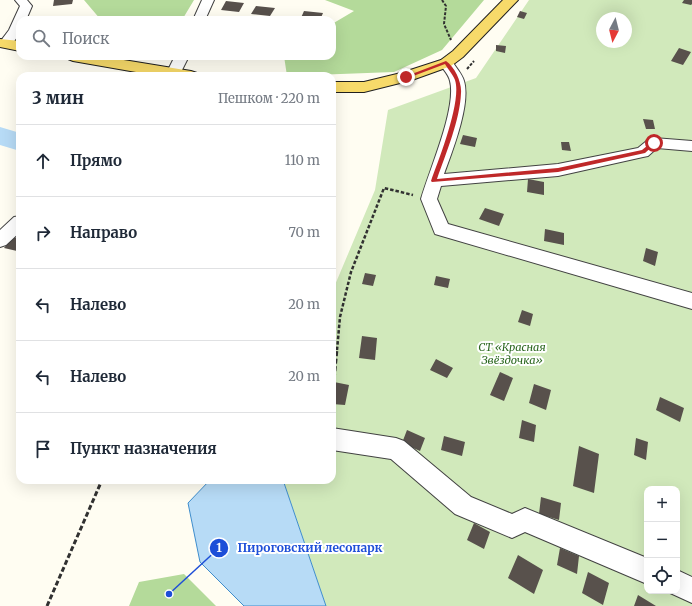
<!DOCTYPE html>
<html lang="ru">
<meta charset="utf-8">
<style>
body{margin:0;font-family:Merriweather,serif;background:#f2f2f3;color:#1f2937}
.controls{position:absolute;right:12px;bottom:12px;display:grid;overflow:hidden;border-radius:8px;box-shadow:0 4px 16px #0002}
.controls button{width:36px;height:36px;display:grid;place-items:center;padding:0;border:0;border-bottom:1px solid #e0e1e3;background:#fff;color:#1f2937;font:20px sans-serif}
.compass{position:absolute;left:596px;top:12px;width:36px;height:36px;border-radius:50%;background:#fff;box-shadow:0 4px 16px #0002;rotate:187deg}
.stop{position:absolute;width:12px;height:12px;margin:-9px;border:3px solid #bf2829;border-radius:50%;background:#fff}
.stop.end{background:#bf2829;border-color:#fff;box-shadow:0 1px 4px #0008}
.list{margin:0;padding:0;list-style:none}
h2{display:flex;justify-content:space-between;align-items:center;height:52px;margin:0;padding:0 16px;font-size:17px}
h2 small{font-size:13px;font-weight:400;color:#747a83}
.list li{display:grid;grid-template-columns:26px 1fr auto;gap:12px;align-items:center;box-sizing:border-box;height:72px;padding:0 16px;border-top:1px solid #e0e1e3}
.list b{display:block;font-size:15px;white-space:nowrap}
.list em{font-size:13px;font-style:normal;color:#747a83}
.icon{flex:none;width:22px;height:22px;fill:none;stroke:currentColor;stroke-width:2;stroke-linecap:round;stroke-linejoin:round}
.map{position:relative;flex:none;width:692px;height:606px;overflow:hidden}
.search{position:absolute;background:#fff;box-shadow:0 4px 16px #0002;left:16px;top:16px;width:320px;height:44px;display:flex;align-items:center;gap:10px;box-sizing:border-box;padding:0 14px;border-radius:12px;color:#747a83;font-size:15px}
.panel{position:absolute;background:#fff;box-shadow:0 4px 16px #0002;left:16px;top:72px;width:320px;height:412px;border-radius:12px}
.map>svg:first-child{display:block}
.green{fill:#d1e9bb;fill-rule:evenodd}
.forest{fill:#b4da9a}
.water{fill:#b7dbf6;stroke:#3f8dcc}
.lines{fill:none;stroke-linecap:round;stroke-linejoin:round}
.river{fill:#b7dbf6;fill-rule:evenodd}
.building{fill:#58514c}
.minor-casing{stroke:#424242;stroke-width:2}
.major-casing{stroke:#202020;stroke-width:2}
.path-far2{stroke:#313131;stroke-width:2;stroke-dasharray:3 1.5;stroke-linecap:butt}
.path-far1{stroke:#313131;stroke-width:2.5;stroke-dasharray:3.5 2;stroke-linecap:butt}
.path{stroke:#313131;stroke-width:3;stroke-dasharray:5 2.5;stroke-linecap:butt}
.minor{fill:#fff;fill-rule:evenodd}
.major{fill:#f7da6a;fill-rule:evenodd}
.route{fill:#bf2829}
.labels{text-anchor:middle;stroke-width:4;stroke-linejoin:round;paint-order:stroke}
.park-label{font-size:11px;font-style:italic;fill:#2b671f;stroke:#fff}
.leader{fill:none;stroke:#1d4ed8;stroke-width:1.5}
.callout-dot{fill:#1d4ed8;stroke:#fff;stroke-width:1.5}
.mark-label{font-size:12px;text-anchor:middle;font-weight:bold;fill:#fff}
.callout-label{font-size:12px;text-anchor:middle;font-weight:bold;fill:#1d4ed8;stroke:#fff;stroke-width:4;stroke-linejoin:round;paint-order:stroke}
</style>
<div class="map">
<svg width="692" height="606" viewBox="0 0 692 606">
<rect width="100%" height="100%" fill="#fffdf2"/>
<path class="green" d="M529 0H692V606H326L283 480H332V292L375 190 388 110 476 78ZM602 18H626V42H602ZM647 489H677V591H647Z"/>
<path class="forest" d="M84 0H194L182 20H101Z
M325 0H484L442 50 394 72 287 76 284 56H332V24L354 11Z
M184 574 216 606H129L139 582Z"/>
<path class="water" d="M210 480H283L326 606H244L200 562 188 503Z"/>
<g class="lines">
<path class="river" d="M0 127 20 133V151L0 145Z"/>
</g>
<path class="building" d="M54 0H73L72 4 53 6Z
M684 0H692V4L691 5 682 3Z
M226 1 244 3 239 12 221 10Z
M256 6 275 8 270 16 251 14Z
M304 11 323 13 320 20H300Z
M520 11 527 13 524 19 517 17Z
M496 45 506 46 505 53 496 51Z
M679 48 691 52 683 65 671 61Z
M643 119 653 120 655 129H646Z
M463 135 477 138 475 147 460 144Z
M561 142H569L571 151 562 150Z
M528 179 544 182V195L527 192Z
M485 208 504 214 499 226 479 219Z
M545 229 564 233V245L544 241Z
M13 237 20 239V247L17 251 4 248Z
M646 248 658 252 655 266 643 261Z
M365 273 376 275 373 286 362 284Z
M436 276 450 279 448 288 434 285Z
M522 310 533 314 530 326 518 322Z
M362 336 377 338 375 360 359 358Z
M436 359 453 368 447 378 430 370Z
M500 372 513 378 504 401 490 395Z
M334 382 349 385 345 405 332 404Z
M534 384 551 390 546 410 529 403Z
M660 397 684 408 680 422 656 410Z
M522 420 536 425 534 442 519 438Z
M407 430 425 438 420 451 402 443Z
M444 436 465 442 462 456 441 450Z
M636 438 648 442 646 460 634 455Z
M579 446 599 454 594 493 573 486Z
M541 497 561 503 559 520 539 514Z
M474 523 490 532 484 549 467 540Z
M560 548 579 556 577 574 557 565Z
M518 555 543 570 534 594 508 578Z
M588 572 609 583 603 605 582 593Z
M638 595 656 606H634Z"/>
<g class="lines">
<defs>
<path id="minor" d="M15 0H27L32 6 26 20H20V33L10 47H0V42L9 30 20 6Z
M202 0H214L205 20H193Z
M175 56H189L179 76H165Z
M446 59 451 60C455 66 462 74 464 81 471 104 452 152 444 174L558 164 638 148 649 139 654 138 692 141V151L657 148 648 156 643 157 558 176 441 186 437 199 448 224 692 293V309L435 234 421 199C429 171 457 108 450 81 449 75 443 69 439 63L441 60Z
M20 216V232L6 245 0 247V230L14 217Z
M332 428 396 438 404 441 471 497 512 514 525 508 647 558V584L525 532 512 538 455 514 391 459 332 450Z
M677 570 692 577V603L668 592 677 591Z"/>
<path id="major" d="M503 0H518L463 57 451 66 412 80 364 92H332V82H364L401 73 441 60 453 51Z
M0 39 20 41V51L0 47Z
M65 56H99L191 71 197 73 199 76H159L73 61 68 59Z"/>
</defs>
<use href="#minor" class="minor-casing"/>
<use href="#major" class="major-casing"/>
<path class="path-far2" d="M442 0 446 6 444 24 451 40
M467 69 474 61"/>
<path class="path-far1" d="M337 350 340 317 351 272 384 188 413 195"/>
<path class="path" d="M332 401 337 349
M47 606 102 480"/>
<use href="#minor" class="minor"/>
<use href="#major" class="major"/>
</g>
<path class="route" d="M446 61C455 67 462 83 461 93 460 120 446 153 437 179L558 168 642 150 652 142 656 143 645 153 558 172 432 182 431 181C439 159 462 101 455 80 453 75 448 69 445 64L408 78 404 77Z"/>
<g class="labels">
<g class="park-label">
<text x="512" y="351">СТ «Красная<tspan x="512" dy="13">Звёздочка»</tspan></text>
</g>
</g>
<path class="leader" d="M169 594L219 548"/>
<g class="callout-dot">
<circle cx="169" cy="594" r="4"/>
<circle cx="219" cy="548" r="10"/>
</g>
<g class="mark-label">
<text x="219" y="552">1</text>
</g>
<g class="callout-label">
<text x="310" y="552">Пироговский лесопарк</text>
</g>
</svg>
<div class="controls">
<button>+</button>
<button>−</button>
<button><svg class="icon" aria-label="locate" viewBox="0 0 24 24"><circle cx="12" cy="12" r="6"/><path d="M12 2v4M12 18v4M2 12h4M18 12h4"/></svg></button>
</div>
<svg class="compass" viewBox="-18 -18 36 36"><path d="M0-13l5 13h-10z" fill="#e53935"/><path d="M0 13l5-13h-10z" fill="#747a83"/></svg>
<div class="stop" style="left:654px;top:143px"></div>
<div class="stop end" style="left:406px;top:77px"></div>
<div class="search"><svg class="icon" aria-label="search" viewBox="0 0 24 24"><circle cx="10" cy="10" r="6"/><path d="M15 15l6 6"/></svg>Поиск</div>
<section class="panel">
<h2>3 мин<small>Пешком · 220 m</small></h2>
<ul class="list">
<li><svg class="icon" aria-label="ahead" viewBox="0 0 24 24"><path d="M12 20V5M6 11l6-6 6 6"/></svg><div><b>Прямо</b></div><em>110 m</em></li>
<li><svg class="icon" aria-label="right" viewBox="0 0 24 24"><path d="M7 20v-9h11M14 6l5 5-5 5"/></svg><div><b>Направо</b></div><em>70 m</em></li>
<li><svg class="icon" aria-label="left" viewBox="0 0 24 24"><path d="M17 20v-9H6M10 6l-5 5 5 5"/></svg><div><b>Налево</b></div><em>20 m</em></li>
<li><svg class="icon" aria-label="left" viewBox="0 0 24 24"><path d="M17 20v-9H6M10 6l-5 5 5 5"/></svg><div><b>Налево</b></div><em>20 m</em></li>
<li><svg class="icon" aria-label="arrive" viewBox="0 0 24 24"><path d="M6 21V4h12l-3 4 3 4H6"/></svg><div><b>Пункт назначения</b></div></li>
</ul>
</section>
</div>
